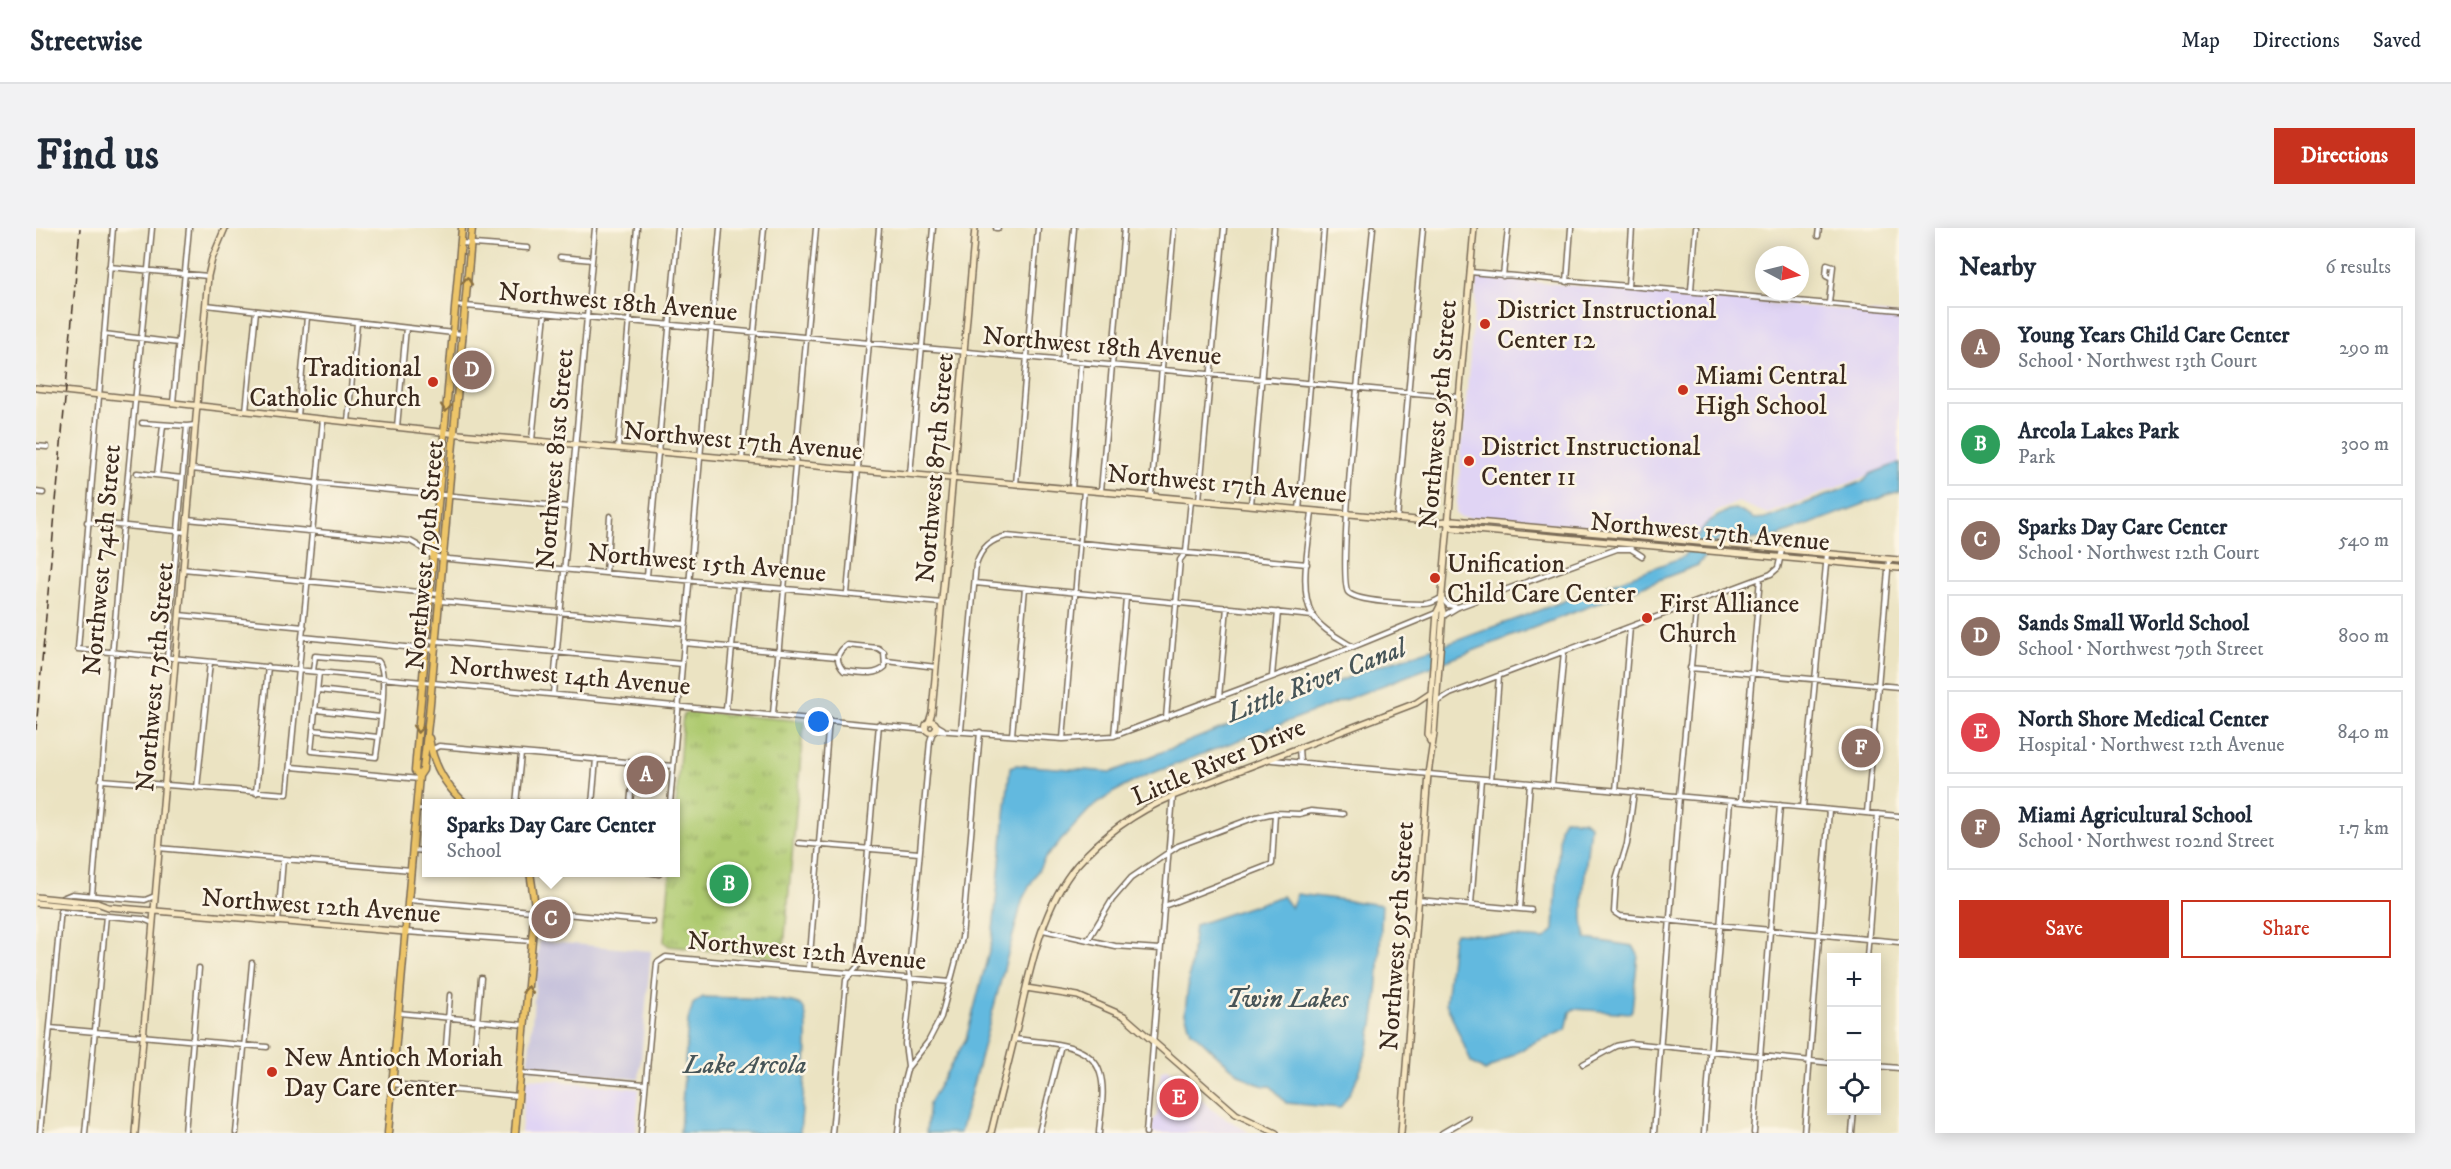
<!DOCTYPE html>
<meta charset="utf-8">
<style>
body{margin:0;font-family:"IM FELL DW Pica",serif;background:#f2f2f3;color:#1f2937}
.controls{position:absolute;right:18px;bottom:18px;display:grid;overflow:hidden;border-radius:0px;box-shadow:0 3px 15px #0003}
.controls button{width:54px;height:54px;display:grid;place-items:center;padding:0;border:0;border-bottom:2px solid #e0e1e3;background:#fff;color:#1f2937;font:30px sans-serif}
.compass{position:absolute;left:1719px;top:18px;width:54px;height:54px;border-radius:50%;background:#fff;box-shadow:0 3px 15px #0003;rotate:97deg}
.you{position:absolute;left:783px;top:494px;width:21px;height:21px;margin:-15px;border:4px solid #fff;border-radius:50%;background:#1a73e8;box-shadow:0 0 0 9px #1a73e833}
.badge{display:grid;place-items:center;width:39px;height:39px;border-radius:50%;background:#c8321e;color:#fff;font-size:20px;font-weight:700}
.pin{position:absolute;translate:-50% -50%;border:3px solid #fff;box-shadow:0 2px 6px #0006}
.popup{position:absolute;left:386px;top:571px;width:258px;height:78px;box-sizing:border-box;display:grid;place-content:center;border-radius:0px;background:#fff;filter:drop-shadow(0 2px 4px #0005);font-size:20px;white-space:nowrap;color:#747a83}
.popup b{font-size:22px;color:#1f2937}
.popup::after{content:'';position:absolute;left:50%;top:100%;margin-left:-12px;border:12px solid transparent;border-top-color:#fff}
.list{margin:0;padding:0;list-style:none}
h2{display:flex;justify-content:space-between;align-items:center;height:78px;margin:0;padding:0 24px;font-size:26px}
h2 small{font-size:20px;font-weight:400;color:#747a83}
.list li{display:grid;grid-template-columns:39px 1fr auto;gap:18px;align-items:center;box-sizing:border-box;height:84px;margin:0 12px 12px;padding:0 12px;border:2px solid #e0e1e3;border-radius:0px}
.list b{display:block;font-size:22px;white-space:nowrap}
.list p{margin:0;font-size:20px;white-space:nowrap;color:#747a83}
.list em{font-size:20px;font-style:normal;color:#747a83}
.actions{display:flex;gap:12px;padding:18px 24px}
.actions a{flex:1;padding:14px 0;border:2px solid #c8321e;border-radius:0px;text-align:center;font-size:21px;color:#c8321e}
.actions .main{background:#c8321e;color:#fff}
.icon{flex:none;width:33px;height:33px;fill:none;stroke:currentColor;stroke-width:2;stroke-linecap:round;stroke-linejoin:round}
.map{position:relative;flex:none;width:1863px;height:905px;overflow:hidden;border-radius:0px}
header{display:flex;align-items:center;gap:36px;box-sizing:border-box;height:84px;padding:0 30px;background:#fff;border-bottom:2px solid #e0e1e3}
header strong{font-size:28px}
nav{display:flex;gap:33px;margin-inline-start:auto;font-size:21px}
.intro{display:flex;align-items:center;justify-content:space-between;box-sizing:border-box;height:144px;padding:0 36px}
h1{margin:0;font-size:42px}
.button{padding:15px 27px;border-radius:0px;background:#c8321e;color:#fff;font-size:21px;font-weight:700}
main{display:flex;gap:36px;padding:0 36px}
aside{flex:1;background:#fff;border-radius:0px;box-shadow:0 3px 15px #0003}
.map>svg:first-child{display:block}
.built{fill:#e0d4f4}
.industrial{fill:#c4c0db}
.park{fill:url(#park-tufts);stroke:#747a47;stroke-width:1.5}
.water{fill:#62b9df;stroke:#4e727e;stroke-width:1.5}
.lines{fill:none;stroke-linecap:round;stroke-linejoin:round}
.street-casing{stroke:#796b57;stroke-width:7}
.secondary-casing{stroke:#796b57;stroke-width:8}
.primary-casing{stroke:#796b57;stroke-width:9}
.street{stroke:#fff;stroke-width:4}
.secondary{stroke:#f8e8c3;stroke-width:5}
.primary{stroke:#edc569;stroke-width:6}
.rail{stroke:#3b2a1e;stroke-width:1.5;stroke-dasharray:9 4.5;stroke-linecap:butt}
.secondary-bridge-casing{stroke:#796b57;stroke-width:8;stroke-linecap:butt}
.secondary-bridge{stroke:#f8e8c3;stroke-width:5}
.oneway{stroke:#8b7040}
.poi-dot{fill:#c8321e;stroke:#fcf5e5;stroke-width:2}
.labels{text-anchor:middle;stroke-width:5;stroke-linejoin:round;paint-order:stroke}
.street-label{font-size:26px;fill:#3b2a1e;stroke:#fcf5e5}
.poi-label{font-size:26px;fill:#3b2a1e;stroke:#fcf5e5;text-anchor:start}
.water-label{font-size:27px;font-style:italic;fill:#475558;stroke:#fcf5e5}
</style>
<header>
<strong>Streetwise</strong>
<nav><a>Map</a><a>Directions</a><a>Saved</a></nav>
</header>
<div class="intro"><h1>Find us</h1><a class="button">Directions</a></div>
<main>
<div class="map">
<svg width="1863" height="905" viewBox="0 0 1863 905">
<defs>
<pattern id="park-tufts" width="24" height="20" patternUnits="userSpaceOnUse" patternTransform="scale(1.5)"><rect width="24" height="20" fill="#aeca70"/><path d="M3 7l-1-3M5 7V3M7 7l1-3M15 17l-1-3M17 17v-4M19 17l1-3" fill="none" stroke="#8fa45b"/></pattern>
</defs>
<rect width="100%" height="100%" fill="#fcf5e5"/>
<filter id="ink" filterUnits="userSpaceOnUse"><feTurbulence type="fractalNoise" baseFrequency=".0167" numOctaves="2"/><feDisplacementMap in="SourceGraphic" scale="12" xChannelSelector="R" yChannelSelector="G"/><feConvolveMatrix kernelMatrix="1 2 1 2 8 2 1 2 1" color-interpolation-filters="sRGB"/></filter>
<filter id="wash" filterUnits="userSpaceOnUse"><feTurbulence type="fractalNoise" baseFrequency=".008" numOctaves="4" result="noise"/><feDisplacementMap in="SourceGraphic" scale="24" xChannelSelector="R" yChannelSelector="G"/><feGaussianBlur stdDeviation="1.35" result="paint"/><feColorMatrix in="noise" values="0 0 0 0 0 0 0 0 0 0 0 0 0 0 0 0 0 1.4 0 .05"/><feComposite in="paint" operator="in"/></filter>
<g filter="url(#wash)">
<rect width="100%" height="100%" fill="#ebe3c2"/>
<path class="built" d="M1441 49 1863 87V236L1732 286 1702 274 1680 284 1661 310 1423 289 1420 285Z
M1132 840 1175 881 1214 905H1115L1116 894 1121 887 1125 843Z
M494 850 603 861 600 905H485L490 853Z"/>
<path class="industrial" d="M503 713 615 723 603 851 492 841Z"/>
<path class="park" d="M652 483 768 493 747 730 633 718 628 714 634 645 640 644V577L647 487Z"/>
<path class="water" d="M1863 235V263L1742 308 1712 312 1684 310 1662 337 1109 548 1078 564 1053 582 1009 630 987 670 924 905H890L893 875 930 811 956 712 974 539 980 537 1076 544 1341 438 1409 417 1647 329 1672 294 1692 282 1700 281 1718 291 1732 290 1828 253 1834 246Z
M1528 591 1547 592 1554 597C1552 624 1541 690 1551 711L1597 718 1602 726 1596 782 1594 785 1538 781 1534 784 1530 802 1499 814 1449 843 1435 834 1410 775 1417 709 1420 705 1508 711 1518 702 1524 598Z
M1261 666 1346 677C1342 745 1346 822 1304 880L1250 875 1235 858C1210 861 1174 818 1155 803L1149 785 1159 697 1246 668 1255 680Z
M667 769C684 770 756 769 766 778 778 788 765 885 764 905H644L652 793 657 776Z"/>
</g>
<g filter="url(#ink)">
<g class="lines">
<defs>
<path id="street" d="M77 0 42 421 890 502
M960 0H962
M1337 0C1333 44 1299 347 1312 364 1320 374 1374 376 1388 376 1394 376 1400 373 1405 370L1412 377 1422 379
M1782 8 1783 0
M425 15 492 20
M524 29 556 32
M73 39 172 48
M1434 44 1863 82
M1467 48 1472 0
M1531 54 1535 0
M1592 58 1596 0
M1655 62 1660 0
M1793 75 1797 38 1791 36 1790 48 1794 50
M170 77 426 106
M419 77 1422 169
M68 106 142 115
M1026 132 1038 0
M137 175 153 0
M210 183 220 83
M262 188 271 89
M312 194 321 95
M106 195 151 198
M361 199 370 100
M496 212 509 86
M0 218 11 219
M582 220 601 0
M706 231 728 0
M156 241 280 255 534 279
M101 245 146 250
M874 246 897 0
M121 247 127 198
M980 256 1002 0
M1036 261 1045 135
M1065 263 1088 0
M0 264 7 265
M1115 268 1138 0
M1163 272 1188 0
M1215 277 1238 0
M1263 282 1288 0
M1276 283C1274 311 1262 361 1276 386 1284 401 1303 410 1317 419
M151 291 374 313C393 322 387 328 413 331L906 375
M1361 291 1387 0
M51 294 150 304
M147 341 403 366
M570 345 574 288
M611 348 642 0
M939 355 1277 388
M811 366 843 0
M394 372 650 396
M143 387 268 399
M1407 388 1422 379 1581 321H1595L1606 328
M267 409 399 422
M391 412 646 436
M648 415 801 429
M811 417 842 420 848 424 849 439C838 449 822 444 808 443 799 433 800 425 811 417Z
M131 430 151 198 159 197
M851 433 900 439
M1654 440 1863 459
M277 443 279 428 342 433C354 445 342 511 340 529L275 523 283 444
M1236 448 1242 384
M282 462 346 469
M517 466 559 0
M1183 469 1191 379
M1401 474 1414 466 1735 346 1742 340 1746 322
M690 481 702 357
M280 482 344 489
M737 486 780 0
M1130 490 1144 332 1150 324 1155 272
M900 497 907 501
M277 502 342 509
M899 502 1027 511 1078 508 1317 419 1400 385
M925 502 940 336C946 319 954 312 971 308L1271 336
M976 507 989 360
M1078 508 1090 370
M1027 511 1048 262
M1263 520 1264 534
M395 522 403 518 637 538
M1236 532 1863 588
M256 539 383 551
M65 552 251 566 287 191
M1455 552 1463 448
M1516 557 1528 423
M161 560 174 434
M1580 563 1594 399
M1598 564 1591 616 1580 652 1578 684 1584 688 1863 714
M220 565 232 438
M1705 574 1724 350
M480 576 485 526
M556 576 560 531
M594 576 598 535
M634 576 684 0
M1767 579 1791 326
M381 581 390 582
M1831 585 1853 331
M763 615 883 625
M122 620 375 642
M377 622 390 623
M611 644 623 646
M56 667 87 298 116 0
M373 672 617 694
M1382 672 1495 682
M1435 676 1445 551
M1128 678 1236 636 1239 585
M1484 680 1494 555
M24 684 107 691 117 695
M242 694 247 631
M1007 702 1079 718 1124 721
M370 704 496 713
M1052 712 1076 672 1095 650 1142 618 1220 589 1239 585 1263 586 1275 583 1307 586
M1831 730 1842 586
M773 740 793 491
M363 785 489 797
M14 800 231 819
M978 811C1004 814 1055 813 1064 845 1070 863 1064 886 1063 905
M410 818 414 767
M438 828 445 750
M1547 836 1580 818 1594 815 1796 835
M873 838 892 814 905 789 926 710 944 504
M1840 838 1863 840
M485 845 609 856
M356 856 482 868
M4 905 26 670 36 666 109 672 119 668
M49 905 70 688
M149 905 163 740
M200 905 216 735
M605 905 621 735 630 729 915 754
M796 905 810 752 822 738 843 496
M862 905 866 861 872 838 869 816 875 757 873 743 894 513 897 504
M1003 905 1025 817
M1110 905 1137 568
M1406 905 1432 890
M1618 905 1643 568 1661 374
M1668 905 1694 573
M1718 905 1744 577
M1768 905 1793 582
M1816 905 1818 882"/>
<path id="secondary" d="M0 160 423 206 1403 294 1418 292 1863 332
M1411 295 1417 300 1863 340
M889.5 499a5.5 5.5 0 1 1 11 0a5.5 5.5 0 1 1-11 0Z
M893 494 896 484 939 0
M1394 513 1392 506 1401 384 1405 376 1438 0
M61 675 72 679 369 704
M990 760 1042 768 1088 788 1200 886 1240 905
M99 905 172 48 176 31 189 0
M955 905C963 871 972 837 980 803 993 748 1004 681 1041 637 1068 606 1100 584 1137 568L1380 475 1395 465
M1365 905 1392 546 1398 506 1407 384 1405 376"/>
<path id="primary" d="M393 510C397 537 409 558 430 576
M383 548 379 543 382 506 426 0
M352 905 383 548 387 542 393 487 436 0
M479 905 499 678 494 644"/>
</defs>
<use href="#street" class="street-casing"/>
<use href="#secondary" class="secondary-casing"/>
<use href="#primary" class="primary-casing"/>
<use href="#street" class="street"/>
<use href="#secondary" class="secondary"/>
<use href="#primary" class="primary"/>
<path class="rail" d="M0 502 44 0"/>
<defs>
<path id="secondary-bridge" d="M0 669 61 675
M0 675 61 681"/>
</defs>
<use href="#secondary-bridge" class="secondary-bridge-casing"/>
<use href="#secondary-bridge" class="secondary-bridge"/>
</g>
<defs><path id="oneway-chevron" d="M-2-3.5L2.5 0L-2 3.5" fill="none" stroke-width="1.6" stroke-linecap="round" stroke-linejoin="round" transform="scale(1.5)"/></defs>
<g class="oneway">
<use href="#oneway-chevron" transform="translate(431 53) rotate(-85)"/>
<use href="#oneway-chevron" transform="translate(410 180) rotate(95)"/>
<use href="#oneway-chevron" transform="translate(382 501) rotate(95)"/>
<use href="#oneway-chevron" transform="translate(492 762) rotate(-85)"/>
</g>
</g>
<g class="poi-dot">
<circle cx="1449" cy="96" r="6"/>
<circle cx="397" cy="154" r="6"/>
<circle cx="1647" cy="162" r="6"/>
<circle cx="1433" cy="233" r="6"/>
<circle cx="1399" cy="350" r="6"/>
<circle cx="1611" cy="390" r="6"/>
<circle cx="236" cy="844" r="6"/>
</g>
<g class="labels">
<g class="street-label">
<text transform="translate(582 73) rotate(5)" y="9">Northwest 18th Avenue</text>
<text transform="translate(1066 117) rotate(5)" y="9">Northwest 18th Avenue</text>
<text transform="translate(1401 186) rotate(-85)" y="9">Northwest 95th Street</text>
<text transform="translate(707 212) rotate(5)" y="9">Northwest 17th Avenue</text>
<text transform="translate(518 231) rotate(-85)" y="9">Northwest 81st Street</text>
<text transform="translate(898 240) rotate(-85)" y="9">Northwest 87th Street</text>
<text transform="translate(1191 255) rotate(5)" y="9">Northwest 17th Avenue</text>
<text transform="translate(1674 303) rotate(5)" y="9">Northwest 17th Avenue</text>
<text transform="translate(388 327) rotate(-85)" y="9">Northwest 79th Street</text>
<text transform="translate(65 332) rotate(-85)" y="9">Northwest 74th Street</text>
<text transform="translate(671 334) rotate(5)" y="9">Northwest 15th Avenue</text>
<text transform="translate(534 447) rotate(5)" y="9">Northwest 14th Avenue</text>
<text transform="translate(118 449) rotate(-85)" y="9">Northwest 75th Street</text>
<text transform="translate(1182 533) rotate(-23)" y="9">Little River Drive</text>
<text transform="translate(285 677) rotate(4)" y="9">Northwest 12th Avenue</text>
<text transform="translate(1360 708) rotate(-86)" y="9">Northwest 95th Street</text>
<text transform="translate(771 722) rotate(5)" y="9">Northwest 12th Avenue</text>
</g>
<g class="poi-label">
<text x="1461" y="90">District Instructional<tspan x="1461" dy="30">Center 12</tspan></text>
<text x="385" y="148" text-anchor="end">Traditional<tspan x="385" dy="30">Catholic Church</tspan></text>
<text x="1659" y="156">Miami Central<tspan x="1659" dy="30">High School</tspan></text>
<text x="1445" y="227">District Instructional<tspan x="1445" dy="30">Center 11</tspan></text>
<text x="1411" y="344">Unification<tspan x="1411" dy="30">Child Care Center</tspan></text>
<text x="1623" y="384">First Alliance<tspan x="1623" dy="30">Church</tspan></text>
<text x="248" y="838">New Antioch Moriah<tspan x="248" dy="30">Day Care Center</tspan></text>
</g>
<g class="water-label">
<text transform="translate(1280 452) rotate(-21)" y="9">Little River Canal</text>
<text x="1251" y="779">Twin Lakes</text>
<text x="709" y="845">Lake Arcola</text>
</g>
</g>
</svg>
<div class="controls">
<button>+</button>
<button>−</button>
<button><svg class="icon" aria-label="locate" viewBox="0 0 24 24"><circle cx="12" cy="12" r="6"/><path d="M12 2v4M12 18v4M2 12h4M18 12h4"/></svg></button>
</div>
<svg class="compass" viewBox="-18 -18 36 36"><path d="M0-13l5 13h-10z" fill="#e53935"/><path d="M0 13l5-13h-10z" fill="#747a83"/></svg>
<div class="you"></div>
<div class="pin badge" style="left:610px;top:547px;background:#8d6e63">A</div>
<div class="pin badge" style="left:693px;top:656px;background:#2e9e5b">B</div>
<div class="pin badge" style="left:515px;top:691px;background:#8d6e63">C</div>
<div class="popup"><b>Sparks Day Care Center</b>School</div>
<div class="pin badge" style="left:436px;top:142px;background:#8d6e63">D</div>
<div class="pin badge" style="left:1143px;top:870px;background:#e0444e">E</div>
<div class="pin badge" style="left:1825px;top:520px;background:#8d6e63">F</div>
</div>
<aside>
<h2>Nearby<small>6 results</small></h2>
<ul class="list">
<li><span class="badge" style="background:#8d6e63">A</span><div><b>Young Years Child Care Center</b><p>School · Northwest 13th Court</p></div><em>290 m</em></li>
<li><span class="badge" style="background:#2e9e5b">B</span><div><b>Arcola Lakes Park</b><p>Park</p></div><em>300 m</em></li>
<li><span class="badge" style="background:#8d6e63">C</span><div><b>Sparks Day Care Center</b><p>School · Northwest 12th Court</p></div><em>540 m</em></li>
<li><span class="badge" style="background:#8d6e63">D</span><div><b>Sands Small World School</b><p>School · Northwest 79th Street</p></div><em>800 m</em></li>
<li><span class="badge" style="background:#e0444e">E</span><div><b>North Shore Medical Center</b><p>Hospital · Northwest 12th Avenue</p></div><em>840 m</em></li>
<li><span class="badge" style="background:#8d6e63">F</span><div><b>Miami Agricultural School</b><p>School · Northwest 102nd Street</p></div><em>1.7 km</em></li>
</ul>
<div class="actions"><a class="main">Save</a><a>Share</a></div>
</aside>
</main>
